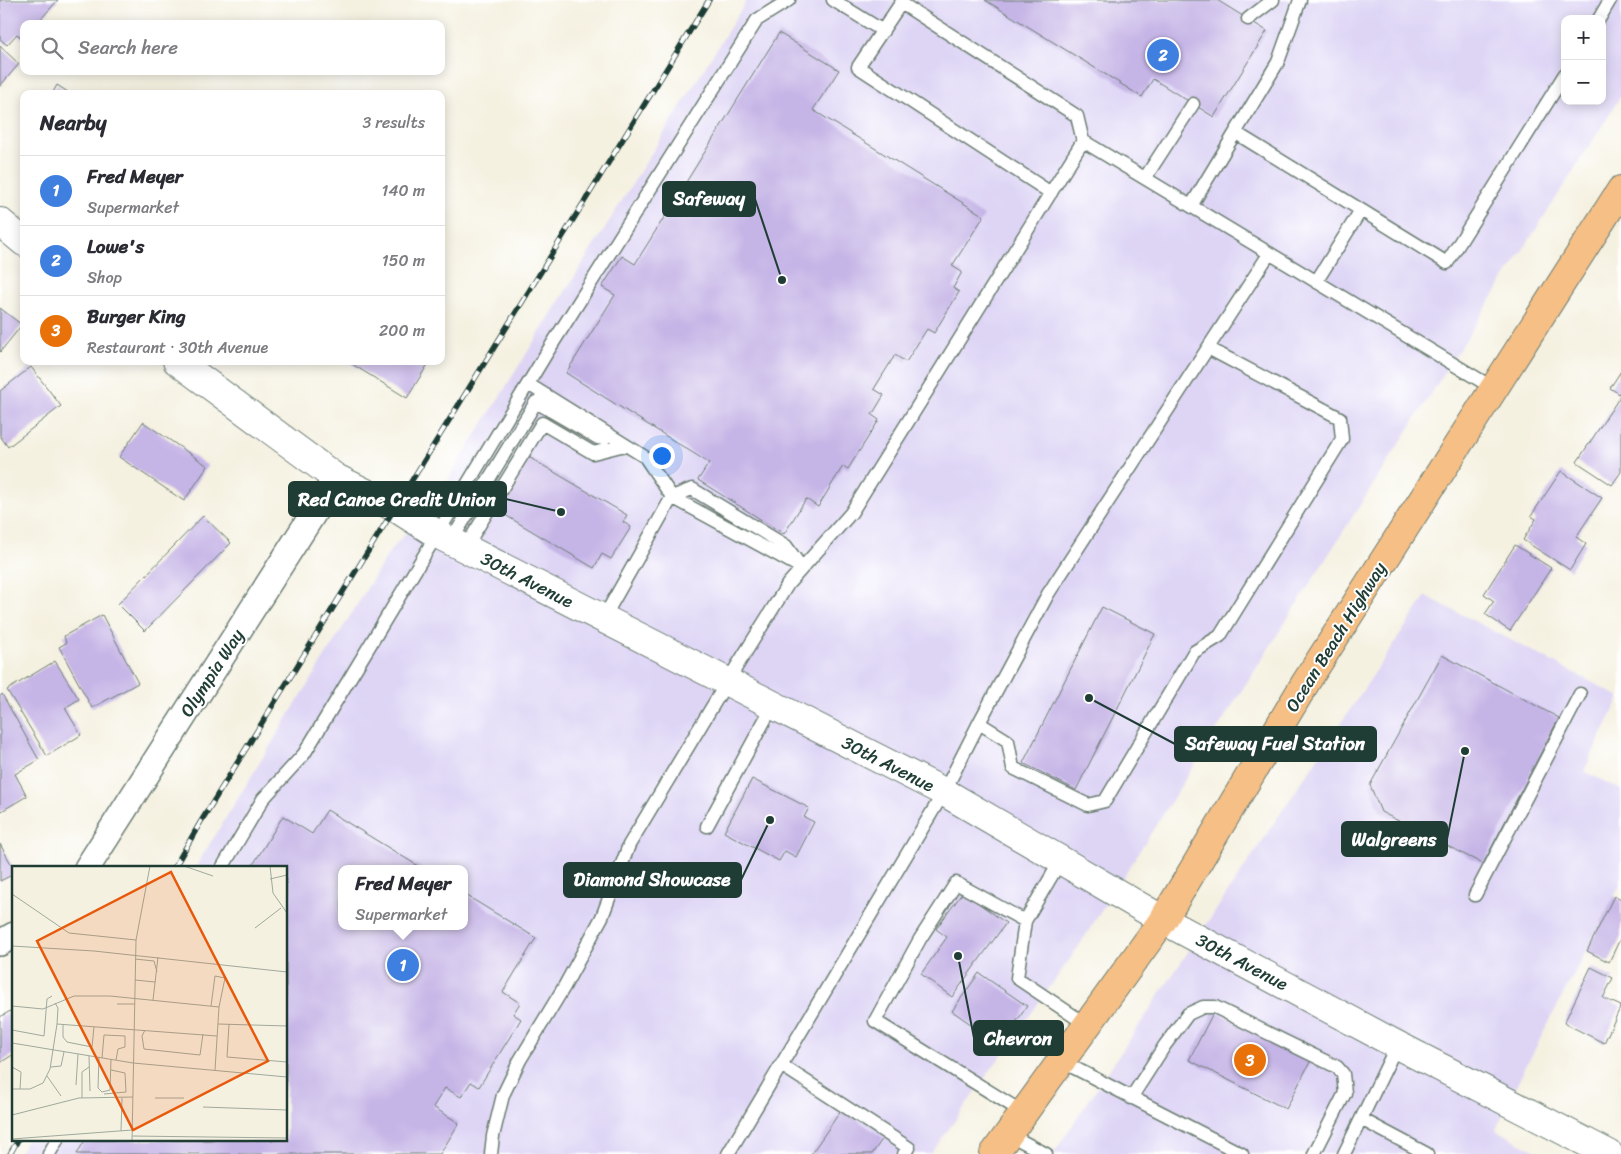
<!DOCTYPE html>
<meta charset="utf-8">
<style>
body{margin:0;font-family:Sriracha,sans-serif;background:#f2f2f3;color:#2b2b33}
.controls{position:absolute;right:15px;top:15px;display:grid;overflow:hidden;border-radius:10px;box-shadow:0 2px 12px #0003}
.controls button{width:45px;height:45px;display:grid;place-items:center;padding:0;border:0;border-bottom:1px solid #e1e1e2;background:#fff;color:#2b2b33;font:25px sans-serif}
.you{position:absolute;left:661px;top:455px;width:18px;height:18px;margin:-12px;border:4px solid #fff;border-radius:50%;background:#1a73e8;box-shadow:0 0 0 8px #1a73e833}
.badge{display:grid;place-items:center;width:32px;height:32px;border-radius:50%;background:#b45309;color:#fff;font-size:16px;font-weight:700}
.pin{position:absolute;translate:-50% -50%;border:2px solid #fff;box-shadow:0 1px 5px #0006}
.popup{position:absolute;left:338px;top:865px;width:130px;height:65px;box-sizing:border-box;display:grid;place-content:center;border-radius:10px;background:#fff;filter:drop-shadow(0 1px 4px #0005);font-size:16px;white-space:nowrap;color:#7c7c81}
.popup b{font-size:19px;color:#2b2b33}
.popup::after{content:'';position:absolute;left:50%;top:100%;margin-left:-10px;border:10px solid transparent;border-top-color:#fff}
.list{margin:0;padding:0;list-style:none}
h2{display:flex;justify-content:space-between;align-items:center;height:65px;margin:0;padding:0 20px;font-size:21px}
h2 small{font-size:16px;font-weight:400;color:#7c7c81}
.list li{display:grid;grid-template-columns:32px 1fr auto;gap:15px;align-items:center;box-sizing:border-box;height:70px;padding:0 20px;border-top:1px solid #e1e1e2}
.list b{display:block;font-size:19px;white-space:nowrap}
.list p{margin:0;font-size:16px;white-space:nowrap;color:#7c7c81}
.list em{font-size:16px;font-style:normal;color:#7c7c81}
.icon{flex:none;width:28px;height:28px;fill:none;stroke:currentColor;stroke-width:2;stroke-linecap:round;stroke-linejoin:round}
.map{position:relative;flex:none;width:1621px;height:1154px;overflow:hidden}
.search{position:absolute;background:#fff;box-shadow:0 2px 12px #0003;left:20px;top:20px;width:425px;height:55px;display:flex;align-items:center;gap:12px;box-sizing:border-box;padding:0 18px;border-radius:10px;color:#7c7c81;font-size:19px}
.panel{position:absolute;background:#fff;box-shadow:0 2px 12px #0003;left:20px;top:90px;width:425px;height:275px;border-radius:10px}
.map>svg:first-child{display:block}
.built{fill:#ded5f5;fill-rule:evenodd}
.building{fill:#c5b4e6}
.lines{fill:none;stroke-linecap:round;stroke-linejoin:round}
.service-casing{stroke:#6a7c71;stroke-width:15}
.minor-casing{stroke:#6a7c71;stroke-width:28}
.tertiary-casing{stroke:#6a7c71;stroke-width:30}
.primary-casing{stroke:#6a7c71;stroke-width:30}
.service{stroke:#fff;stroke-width:12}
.minor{stroke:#fff;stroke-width:25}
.tertiary{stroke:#fff;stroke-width:28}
.primary{stroke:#f5bf86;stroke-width:28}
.rail-casing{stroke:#1f3d34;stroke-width:5.5}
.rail{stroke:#fff;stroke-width:4;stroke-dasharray:11;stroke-linecap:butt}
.labels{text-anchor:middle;stroke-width:4;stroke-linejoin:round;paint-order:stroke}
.street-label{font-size:18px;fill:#1f3d34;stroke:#fff}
.inset-road{fill:none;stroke:#9fa99c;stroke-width:1}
.view{fill:#e8590c;fill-opacity:0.15;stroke:#e8590c;stroke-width:2.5}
.inset-edge{fill:none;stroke:#1f3d34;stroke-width:2.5}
.leader{fill:none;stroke:#1f3d34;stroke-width:2}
.callout-dot{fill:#1f3d34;stroke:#fff;stroke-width:2}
.callout{fill:#1f3d34;stroke:#1f3d34;stroke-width:2}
.callout-label{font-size:19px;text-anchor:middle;font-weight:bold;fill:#fff}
</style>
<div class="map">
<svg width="1621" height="1154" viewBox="0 0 1621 1154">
<rect width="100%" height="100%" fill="#fff"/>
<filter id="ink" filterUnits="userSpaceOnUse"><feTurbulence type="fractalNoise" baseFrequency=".02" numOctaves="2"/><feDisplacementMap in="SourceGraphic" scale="10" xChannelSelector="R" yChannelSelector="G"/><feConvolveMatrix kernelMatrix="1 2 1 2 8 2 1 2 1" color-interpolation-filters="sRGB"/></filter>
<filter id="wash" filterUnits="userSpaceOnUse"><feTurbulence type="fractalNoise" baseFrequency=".0096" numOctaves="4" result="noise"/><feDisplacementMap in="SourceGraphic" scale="20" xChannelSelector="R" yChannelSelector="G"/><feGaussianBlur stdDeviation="1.12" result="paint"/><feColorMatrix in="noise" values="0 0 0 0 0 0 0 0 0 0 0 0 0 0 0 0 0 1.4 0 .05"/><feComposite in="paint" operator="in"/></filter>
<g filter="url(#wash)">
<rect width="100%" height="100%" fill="#f5f1e1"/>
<path class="built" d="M747 0H1621V96L1077 949 931 1154H19L27 1140H286V868H195L390 551 439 494ZM1565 19H1602V101H1565ZM342 869H464V926H342Z
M1426 596 1620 697 1584 771 1621 790V883L1521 1076 1496 1130 1542 1154H1053Z"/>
<g id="blocks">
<path class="building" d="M0 0H58L40 20 44 24H24V40L17 34 7 45 0 39Z
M985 0H1217L1267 31 1214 117 1153 79 1142 97Z
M779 33 839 70 813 110 984 216 952 266 962 272 953 288 959 292 934 333 927 329 906 362 895 355 874 389 884 395 872 415 879 420 848 469 843 466 818 507 806 499 784 534 698 480 709 463 566 373 615 295 602 287 622 256 635 264Z
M0 46 19 64 0 86Z
M57 85 71 94H52Z
M0 308 22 325 0 352Z
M347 361H430L407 398Z
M31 367 61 406 8 447 0 436V391Z
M1621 371V472L1612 485 1577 462 1621 395 1610 388Z
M143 422 208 466 184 501 119 457Z
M527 456 627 515 623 522 631 527 611 559 602 554 594 568 495 509Z
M1561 471 1602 498 1576 537 1586 544 1570 570 1523 540 1536 519 1531 516Z
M203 516 231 543 145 631 118 604Z
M1515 545 1551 568 1510 631 1485 614 1494 601 1484 594Z
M1102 607 1155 634 1076 790 1023 763Z
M102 615 138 683 92 708 59 647 66 643 64 636Z
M1442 655 1559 718 1483 864 1381 812 1370 785Z
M55 661 79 699 65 708 81 735 47 756 7 690Z
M2 694 39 760 15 774 27 796 0 812V696Z
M752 779 809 808 804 817 814 822 796 857 785 851 779 861 724 832Z
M327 810 423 869H342V926H464V894L536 938 503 992 520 1003 513 1014 521 1019 479 1087 471 1082 461 1097 445 1088 433 1107 459 1123 440 1154H77L85 1140H286V868H251L283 816 312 834Z
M0 844 14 869V874L0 881Z
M963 892 1006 923 952 997 921 974 947 937 936 929Z
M1614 896 1621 900V937L1609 962 1587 951Z
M1591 967 1613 978 1603 998 1621 1006 1604 1043 1564 1023Z
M979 973 1027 1006 1001 1045 952 1011Z
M14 1009V1054L0 1063V1017Z
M1214 1011 1311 1060 1286 1109 1189 1060Z
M842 1109 883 1138 872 1154H811Z"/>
</g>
</g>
<g filter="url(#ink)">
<use href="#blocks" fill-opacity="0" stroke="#6a7c71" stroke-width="1"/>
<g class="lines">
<defs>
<path id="service" d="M833 0 883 31
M1248 19 1273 0
M1599 19 1610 0
M1236 133 1447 263 1565 74
M1145 178 1193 104
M1051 193 858 67 901 3 1077 116 1083 141
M1191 206 1278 62 1300 0
M1316 282 1361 210
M528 384 645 457 672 497 802 568
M451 541 536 402 598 438 604 439
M465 548 542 423 593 453 625 445
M603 619 672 497 692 489 786 546 799 564
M979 723 1008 741 1013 768 1088 805 1105 801 1194 652 1220 636 1342 439 1340 418 1208 348
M707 826 773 705
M222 868 263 799 304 754 546 354 757 20 789 0
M1475 895 1580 694
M1025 921 1061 860
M1061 1061 1242 1154
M781 1065 909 1148 904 1154
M1131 1098 1165 1045 1188 1014 1203 1007H1215L1337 1067 1343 1074 1345 1093 1314 1154
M1024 1113 875 1021 920 939 956 883 1025 921 1017 978 1087 1025
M1361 1119 1427 1154
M1008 1134 1046 1154
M49 1154 57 1140
M491 1154 493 1136 503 1095 520 1060 564 987 602 917 629 845 727 682 788 584 851 513 1083 141 1493 388
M728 1154 944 792 979 723 1048 594 1269 254
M1344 1154 1397 1045"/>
<path id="minor" d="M87 868 336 478
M0 943 14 935"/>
<path id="tertiary" d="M0 222 24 242
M177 361 336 478 396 508 437 534 944 792 1163 920 1397 1045 1609 1154"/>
<path id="primary" d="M994 1154 1163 920 1306 682 1621 190"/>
</defs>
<use href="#service" class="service-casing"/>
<use href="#minor" class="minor-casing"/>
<use href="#tertiary" class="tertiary-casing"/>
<use href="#primary" class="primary-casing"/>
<use href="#service" class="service"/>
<use href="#minor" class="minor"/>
<use href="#tertiary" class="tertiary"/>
<use href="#primary" class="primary"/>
<defs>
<path id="rail" d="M174 868 200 823 709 0
M10 1154 18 1140"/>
</defs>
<use href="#rail" class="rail-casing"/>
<use href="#rail" class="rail"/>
</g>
</g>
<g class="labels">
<g class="street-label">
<text transform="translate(527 580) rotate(27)" y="6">30th Avenue</text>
<text transform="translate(1336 637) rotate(-58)" y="6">Ocean Beach Highway</text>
<text transform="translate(212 673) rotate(-57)" y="6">Olympia Way</text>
<text transform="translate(888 764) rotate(27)" y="6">30th Avenue</text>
<text transform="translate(1242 962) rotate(28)" y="6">30th Avenue</text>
</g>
</g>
<g transform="translate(12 866)">
<rect width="275" height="275" fill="#f5f1e1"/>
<path class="inset-road" d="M172 0 201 10M258 0 261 27 275 47M258 13 275 9M0 28 57 67 124 74M243 62 269 42M0 80 82 85 275 106M123 93 142 95 145 106M123 114 143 116M141 134 146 91M105 138H123M0 140 31 143 62 130H98L207 141 203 204M199 140 203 110 213 112 207 141M45 158 205 170M206 158 275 160M217 158 215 191 275 196M51 159V171L55 176 80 181 82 161M0 164 32 170 35 133 40 130M133 164 130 170 132 183 188 189 191 168M0 177 121 197 275 211M77 190 78 225M87 191 86 222 90 226 98 224 99 193M90 192 92 169 113 170V181L106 183 104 194M0 201 9 206 8 223M39 201 49 200 52 186M35 210 49 230M64 219 66 188M0 223H18L31 217 38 203 45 158 46 142 43 137M92 228 114 226 113 207 99 204M70 232V206L77 201M143 232H172M191 241 275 244M0 249 67 232 121 231M109 265 110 232M120 270 275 272M0 273 120 264M120 275 124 74 138 0"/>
<path class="view" d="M159 6 256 195 121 264 25 75Z"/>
<rect width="275" height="275" class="inset-edge"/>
</g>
<path class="leader" d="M782 280L755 199M561 512L506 499M1089 698L1175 744M1465 751L1447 839M770 820L741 880M958 956L974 1038"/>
<g class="callout-dot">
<circle cx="782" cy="280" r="5"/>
<circle cx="561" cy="512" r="5"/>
<circle cx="1089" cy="698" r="5"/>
<circle cx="1465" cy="751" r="5"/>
<circle cx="770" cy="820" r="5"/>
<circle cx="958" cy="956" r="5"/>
</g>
<g class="callout">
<rect x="663" y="182" width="92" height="34" rx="5"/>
<rect x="289" y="482" width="217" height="34" rx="5"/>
<rect x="1175" y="727" width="201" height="34" rx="5"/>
<rect x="1342" y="822" width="105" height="34" rx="5"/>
<rect x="564" y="863" width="177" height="34" rx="5"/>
<rect x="974" y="1021" width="89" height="34" rx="5"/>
</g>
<g class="callout-label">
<text x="709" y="205">Safeway</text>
<text x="397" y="506">Red Canoe Credit Union</text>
<text x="1275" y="750">Safeway Fuel Station</text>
<text x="1394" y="846">Walgreens</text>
<text x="652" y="886">Diamond Showcase</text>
<text x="1018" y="1045">Chevron</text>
</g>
</svg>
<div class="controls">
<button>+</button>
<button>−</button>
</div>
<div class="you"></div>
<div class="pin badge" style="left:403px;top:965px;background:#3f7fe0">1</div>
<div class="popup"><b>Fred Meyer</b>Supermarket</div>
<div class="pin badge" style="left:1163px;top:55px;background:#3f7fe0">2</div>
<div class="pin badge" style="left:1250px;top:1060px;background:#e8710a">3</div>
<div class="search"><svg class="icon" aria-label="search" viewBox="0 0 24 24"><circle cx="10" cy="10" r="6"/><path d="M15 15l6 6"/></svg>Search here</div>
<section class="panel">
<h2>Nearby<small>3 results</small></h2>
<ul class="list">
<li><span class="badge" style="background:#3f7fe0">1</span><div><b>Fred Meyer</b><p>Supermarket</p></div><em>140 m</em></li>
<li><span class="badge" style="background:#3f7fe0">2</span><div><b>Lowe's</b><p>Shop</p></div><em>150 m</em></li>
<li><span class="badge" style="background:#e8710a">3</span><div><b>Burger King</b><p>Restaurant · 30th Avenue</p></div><em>200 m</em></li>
</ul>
</section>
</div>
